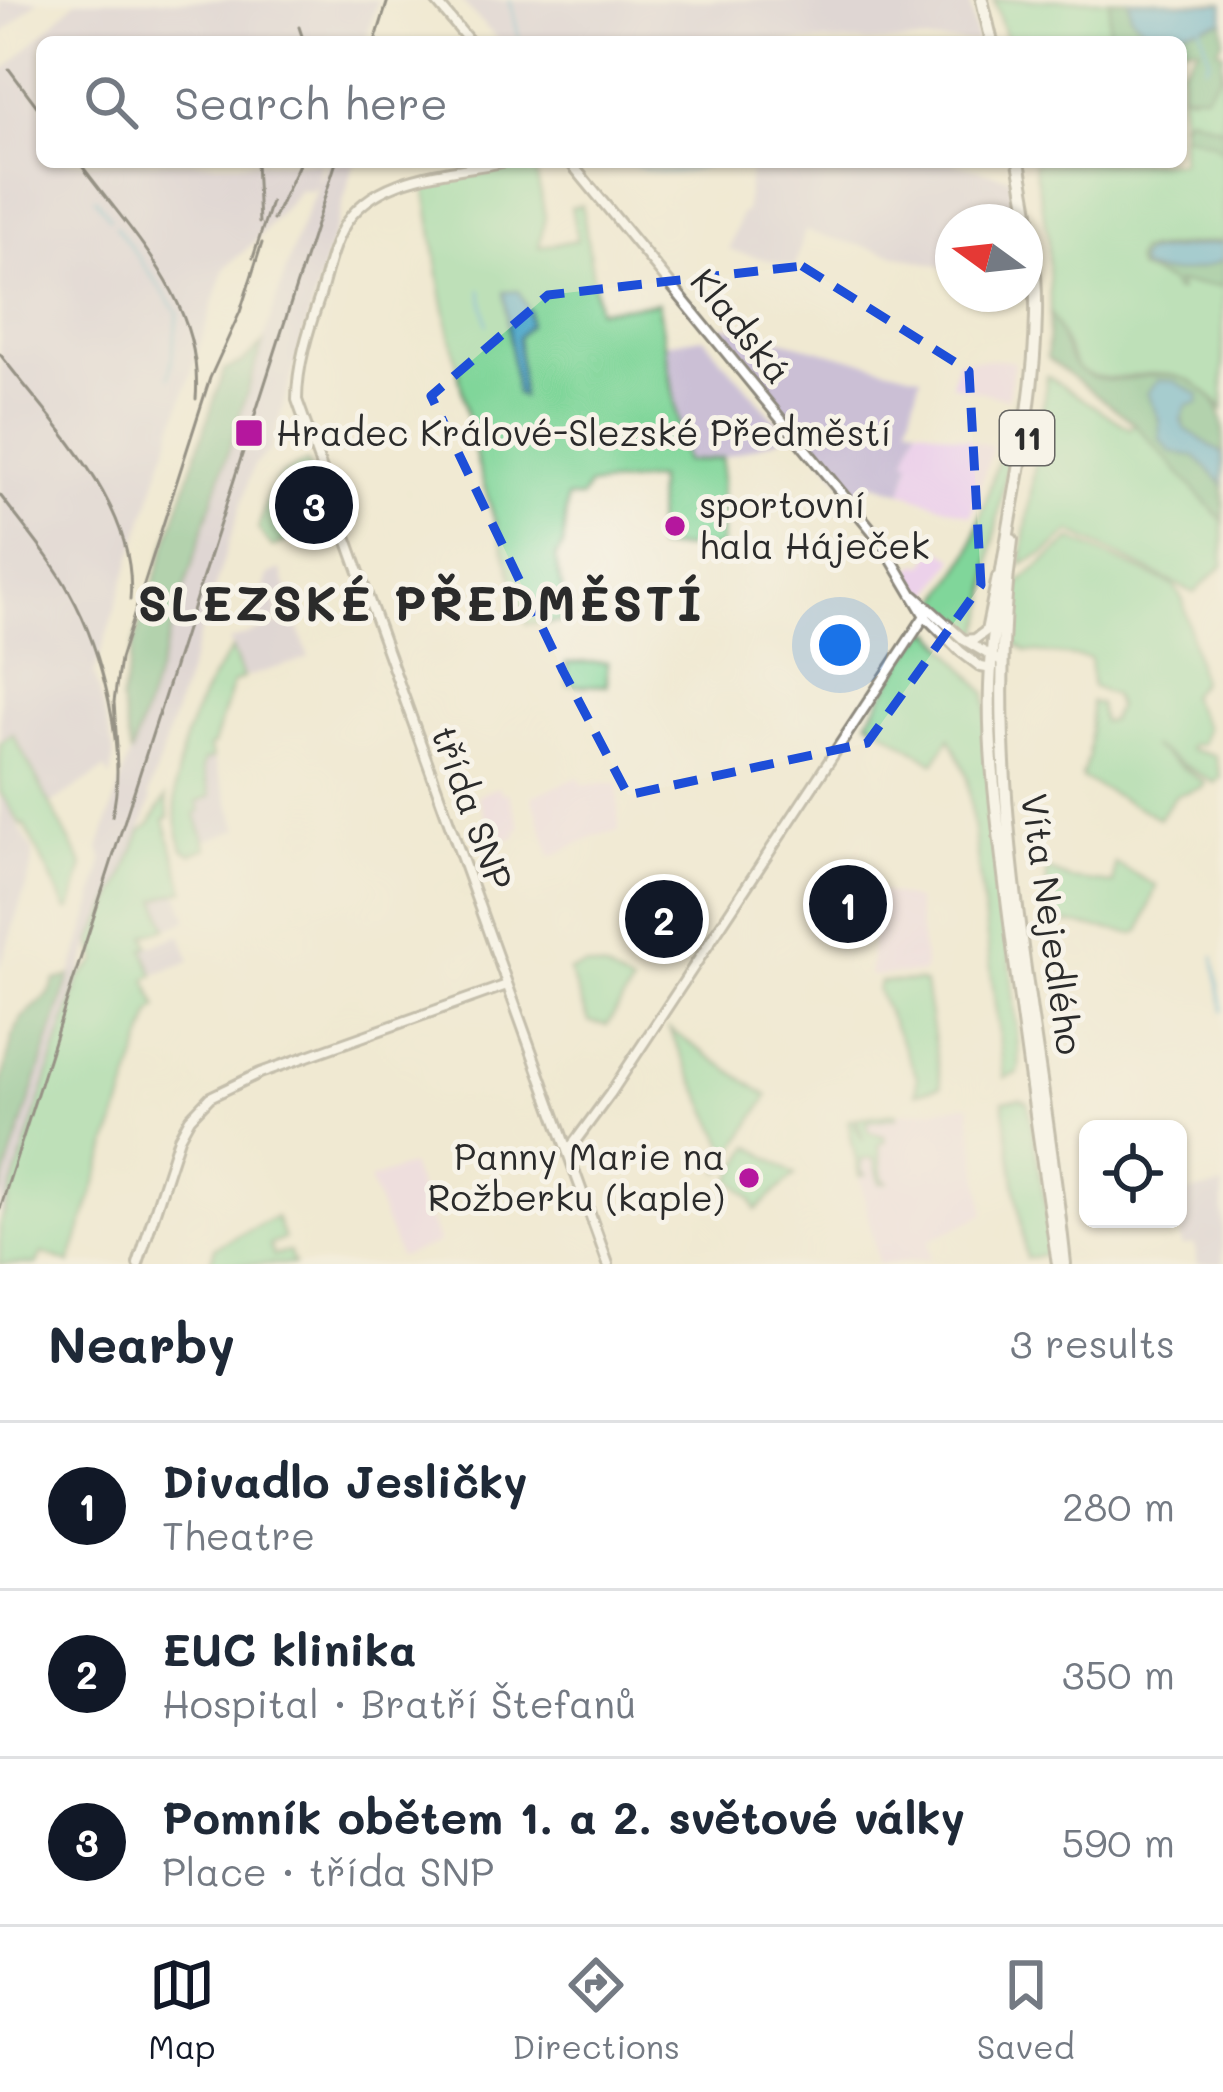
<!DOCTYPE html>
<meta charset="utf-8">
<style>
body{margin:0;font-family:Mali,sans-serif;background:#f2f2f3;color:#1f2937}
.controls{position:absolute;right:36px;bottom:36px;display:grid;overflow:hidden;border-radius:18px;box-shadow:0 3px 9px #0004}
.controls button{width:108px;height:108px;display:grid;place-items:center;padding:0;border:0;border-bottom:3px solid #e0e1e3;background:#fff;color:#1f2937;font:60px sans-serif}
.compass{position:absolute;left:935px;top:204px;width:108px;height:108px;border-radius:50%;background:#fff;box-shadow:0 3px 9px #0004;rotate:285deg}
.you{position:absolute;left:840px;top:645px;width:42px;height:42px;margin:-30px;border:9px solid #fff;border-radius:50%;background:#1a73e8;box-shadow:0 0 0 18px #1a73e833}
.badge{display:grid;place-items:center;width:78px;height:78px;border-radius:50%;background:#111827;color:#fff;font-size:39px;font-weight:700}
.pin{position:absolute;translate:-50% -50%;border:6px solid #fff;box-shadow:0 3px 12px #0006}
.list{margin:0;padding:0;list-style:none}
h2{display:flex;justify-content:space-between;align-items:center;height:156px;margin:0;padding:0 48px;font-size:51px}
h2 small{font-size:39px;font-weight:400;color:#747a83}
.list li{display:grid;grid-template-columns:78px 1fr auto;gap:36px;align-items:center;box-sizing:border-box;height:168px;padding:0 48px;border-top:3px solid #e0e1e3}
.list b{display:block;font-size:45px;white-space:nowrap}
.list p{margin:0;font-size:39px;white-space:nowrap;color:#747a83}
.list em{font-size:39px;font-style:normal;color:#747a83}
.icon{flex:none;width:66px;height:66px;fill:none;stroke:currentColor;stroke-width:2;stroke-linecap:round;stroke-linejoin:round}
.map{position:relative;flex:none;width:1223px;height:1264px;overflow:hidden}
.search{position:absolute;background:#fff;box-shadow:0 3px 9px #0004;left:36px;right:36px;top:36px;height:132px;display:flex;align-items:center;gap:30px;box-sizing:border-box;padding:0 42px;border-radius:18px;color:#747a83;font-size:45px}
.sheet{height:660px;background:#fff}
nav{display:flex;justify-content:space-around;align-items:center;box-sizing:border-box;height:168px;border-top:3px solid #e0e1e3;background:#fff;font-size:33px;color:#747a83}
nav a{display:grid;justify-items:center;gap:6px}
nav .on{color:#111827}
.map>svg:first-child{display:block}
.built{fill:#ecd1ea}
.industrial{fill:#cbbfd5}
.green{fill:#80d69a;stroke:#568062;stroke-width:3}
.forest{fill:#68b782;stroke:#4a7156;stroke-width:3}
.water{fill:#4ea8cb;stroke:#3c6a7b;stroke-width:3}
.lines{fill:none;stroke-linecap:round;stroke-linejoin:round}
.stream{stroke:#4ea8cb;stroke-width:3}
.secondary-casing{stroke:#8e8a7e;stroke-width:14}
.primary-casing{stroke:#8e8a7e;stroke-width:16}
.secondary{stroke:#fff;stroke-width:8}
.primary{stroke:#fff;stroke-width:10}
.rail{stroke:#2b2b2b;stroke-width:3}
.marked{fill:none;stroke:#1d4ed8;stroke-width:9;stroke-dasharray:24 15;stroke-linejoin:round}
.poi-dot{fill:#b5179e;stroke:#f7f3e8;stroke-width:4.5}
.labels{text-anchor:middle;stroke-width:10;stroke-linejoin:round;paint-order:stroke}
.shield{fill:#f7f3e8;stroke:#686764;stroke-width:3}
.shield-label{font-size:33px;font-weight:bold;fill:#2b2b2b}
.street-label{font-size:36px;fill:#2b2b2b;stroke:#f7f3e8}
.poi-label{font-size:36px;fill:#2b2b2b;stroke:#f7f3e8;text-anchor:start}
.district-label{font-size:48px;font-weight:bold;letter-spacing:3px;fill:#2b2b2b;stroke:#f7f3e8}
</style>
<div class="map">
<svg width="1223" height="1264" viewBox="0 0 1223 1264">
<rect width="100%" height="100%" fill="#f7f3e8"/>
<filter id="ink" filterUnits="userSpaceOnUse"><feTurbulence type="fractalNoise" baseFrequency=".00833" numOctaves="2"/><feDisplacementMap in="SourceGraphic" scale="24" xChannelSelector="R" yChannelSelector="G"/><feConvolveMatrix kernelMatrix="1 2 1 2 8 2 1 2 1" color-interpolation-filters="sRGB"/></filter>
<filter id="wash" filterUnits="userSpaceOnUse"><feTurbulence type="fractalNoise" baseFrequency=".004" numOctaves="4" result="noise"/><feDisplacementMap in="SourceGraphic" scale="48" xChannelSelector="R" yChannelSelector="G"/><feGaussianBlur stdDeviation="2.7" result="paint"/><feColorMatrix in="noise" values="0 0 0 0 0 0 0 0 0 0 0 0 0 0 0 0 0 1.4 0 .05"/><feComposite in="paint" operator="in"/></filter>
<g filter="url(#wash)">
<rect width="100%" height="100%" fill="#f0e9d2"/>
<path class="built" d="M1001 359 1014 361 1008 399 952 384 958 360Z
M917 426 993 446 971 515 902 492 911 462 906 459Z
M937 547 955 558 929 598 918 591 909 571 919 563 924 566Z
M579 777 582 784H618L619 831 596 835 551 857 532 796Z
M499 787 502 794 508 792 521 828 516 831 518 836 495 844 477 795Z
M876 890 916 900 925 966 923 973 869 976Z
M970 1104 985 1214 928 1241 930 1259 878 1264 847 1122 851 1119Z
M410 1165 439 1243 399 1257 369 1180Z"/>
<path class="industrial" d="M0 0H39L0 36Z
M77 0H378L365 42H42V162H322L318 184 328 162H355L270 450 254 465 149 794 151 801 141 831 120 886 92 940 0 1226V1193L89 917 103 860 99 849 299 230 318 185 310 191 300 190 257 240 225 268 94 674 114 752 111 779 105 769 50 805 13 734 0 743V74Z
M460 0H969L977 42H500Z
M751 162H950L1012 178 1018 206 1013 222H953V270L805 231 795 267 729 250 741 213H745Z
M722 325 921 376 908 423 917 426 906 459 911 461 902 492 869 482 854 494 719 332Z
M703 337 781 427 782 438 722 458 685 463 665 343Z
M281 570 288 592 275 597 279 618 248 629 244 619 263 612 257 596 262 595 268 575Z
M295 618 309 658 243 678 229 641Z
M213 758 239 829 205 841 194 813 204 761Z
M0 792 33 852 32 868 0 969Z
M178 893 188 920 168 928 158 900Z
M181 935 191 961 154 975 144 948Z
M1223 1186V1264H1198L1194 1244 1182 1246 1177 1219 1178 1194Z"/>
<path class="green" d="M994 0H1110L1108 42H1007Z
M1223 67V128L1188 116 1181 122V93L1191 96Z
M1181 133 1212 142 1223 151V241L1140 250 1135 260 1175 283 1223 285V411C1215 394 1180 373 1160 373 1128 373 1108 386 1077 369L1050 313 1048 235 1033 162H1181Z
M534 162 545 216 539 247 577 240 571 207 582 205 598 310 658 303 685 462 722 458 721 548H656L657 479 588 486 581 498H567L563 546 555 558 562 588V622L526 624 477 462 442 295 425 184Z
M1047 376 1130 429 1134 423 1223 521V565L1194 593 1071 532 1044 554 1021 564Z
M1021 385 992 552 986 616 979 634 968 637 941 614 939 602 970 552Z
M307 462 330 525 272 547 258 529C270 491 266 477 307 462Z
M1072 539 1174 586 1183 600 1201 682 1189 696 1206 728 1202 744 1191 745 1189 749 1215 756 1221 777 1215 783 1151 746 1205 783 1202 788 1176 795 1159 818 1081 778 1089 756 1091 702 1099 704 1102 722 1110 721 1117 707 1113 695 1092 687 1090 658 1026 651 1014 643 1018 584Z
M928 632H934L986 693 1020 1065 1018 1073 1004 1078 967 775 950 738 934 763 868 720C887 692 903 653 928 632Z
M232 649 243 678 233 683 213 745 209 747 213 758 204 761 202 770 211 796 197 802 200 811 195 813 207 848 191 854 183 849C160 782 192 702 232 649Z
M607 662V685L567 686 566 663Z
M13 734 83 866 71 910H67L24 824 21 825 0 792V743Z
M166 797 169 817 164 820 185 890 157 899 167 928 146 935 149 946 144 949 154 975 146 979 158 1008 152 1012 70 1263 42 1253 37 1264H0V1225L80 977 97 961 92 940 120 886 141 831 149 825Z
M1115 863 1156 886 1141 930 1135 934 1048 920 1046 869 1070 879 1113 884Z
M586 966 606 970 632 986 607 1025 589 1022 569 971Z
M920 981 925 984 941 1086 916 1093 917 1076 877 990 880 982Z
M669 1029 768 1096 721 1172 714 1155 727 1149Z
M1020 1099 1028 1102 1053 1252 1026 1259 1003 1101Z
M896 1113 897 1117 867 1122 869 1132 884 1136 885 1142 879 1144 883 1179 887 1182 880 1183 874 1158 861 1160 862 1173 867 1175 859 1176 848 1121 852 1118 863 1140 856 1118Z
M751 1146 795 1175 756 1210 751 1199 731 1179Z
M276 1217 284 1239 270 1245 274 1256 289 1251 294 1264H210L215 1247Z"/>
<path class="forest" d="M1110 0H1129L1131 15 1202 24 1223 21V39L1218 49 1223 52 1221 73 1205 94 1181 93V69L1199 47 1181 46V42H1108Z
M1188 116 1223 128V151L1212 142 1181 133V122Z
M1223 241 1145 253 1140 259 1141 268 1148 272 1200 268 1223 260V284L1220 286 1176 283 1179 291H1174L1169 282 1138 269 1135 260 1139 250Z
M1050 313C1062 330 1064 359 1081 371 1116 395 1153 361 1192 382 1223 401 1223 416 1223 454L1184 428 1182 411 1187 405 1199 403 1152 401C1160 420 1161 434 1171 452L1194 456 1223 484V521L1134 423 1047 358Z
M263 343 131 755 121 702 134 643 224 370 241 363Z
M70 976 0 1193V1089L13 1036 21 1019 49 994 55 980Z"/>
<path class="water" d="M1129 0C1162 0 1191 5 1223 3V21L1152 37 1131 15Z
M1223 243V260C1200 271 1164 278 1141 268L1139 258 1145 253Z
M518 291 529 311V325L518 337 522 397 516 394 504 292Z
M1158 380 1174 381 1198 394 1199 403 1187 405 1181 419 1184 428 1223 454V484L1194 456 1171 452 1160 439 1159 419 1147 393Z"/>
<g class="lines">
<path class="stream" d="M510 0 520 42
M1200 23 1209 58 1205 66
M629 162C659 176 683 175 713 162
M95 198 110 218
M116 226 178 313 169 377
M481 290 487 324
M1214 957 1223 1011"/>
</g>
</g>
<g filter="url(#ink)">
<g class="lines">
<defs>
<path id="secondary" d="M435 0 470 42
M503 162C449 173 373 174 343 228 331 249 326 276 319 299 308 331 297 366 297 400L608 1264
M570 162 880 540 925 616 961 652 981 667 992 669
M915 596 964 640 1003 663
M964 640 975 639 986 631 997 577
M568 1151 610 1094 928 611
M138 1264 179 1138 190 1118 210 1097 260 1073 507 985"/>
<path id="primary" d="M982 0 992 42
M1019 162C1029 213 1037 263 1036 315 1034 440 994 561 990 686 988 747 996 807 1003 867 1019 1000 1038 1132 1058 1264
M1012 540C978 785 1040 1021 1065 1264"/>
</defs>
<use href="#secondary" class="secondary-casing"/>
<use href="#primary" class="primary-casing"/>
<use href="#secondary" class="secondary"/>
<use href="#primary" class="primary"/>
<path class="rail" d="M299 27 304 42
M375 42 388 0
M9 69 42 113
M79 162C132 234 204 302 196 399
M256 162 259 223
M273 220 300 162
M253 258 271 202
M0 354C53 425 139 506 130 600
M0 495C24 527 51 558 70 593 102 650 128 752 112 816
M117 747 114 702 120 659 210 378 240 312 262 243
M0 1209 336 162"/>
</g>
</g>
<path d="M0 0H1223V1264H0ZM802 266 969 371 981 585 867 743 628 795 563 671 431 396 548 295Z" fill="#f0e9d2" fill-opacity=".55" fill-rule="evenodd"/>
<path class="marked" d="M802 266 969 371 981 585 867 743 628 795 563 671 431 396 548 295Z"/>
<g class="poi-dot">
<rect x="234" y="418" width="30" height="30" rx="6"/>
<circle cx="675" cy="526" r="12"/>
<circle cx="749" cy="1178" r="12"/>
</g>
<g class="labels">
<rect class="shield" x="1000" y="411" width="54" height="54" rx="9"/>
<g class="shield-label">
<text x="1027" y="450">11</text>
</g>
<g class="street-label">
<text transform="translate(741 326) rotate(51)" y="13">Kladská</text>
<text transform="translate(472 808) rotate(70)" y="13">třída SNP</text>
<text transform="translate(1052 924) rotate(82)" y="13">Víta Nejedlého</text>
</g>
<g class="poi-label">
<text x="276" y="446">Hradec Králové-Slezské Předměstí</text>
<text x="699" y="518">sportovní<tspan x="699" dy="41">hala Háječek</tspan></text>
<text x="725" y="1170" text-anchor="end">Panny Marie na<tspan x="725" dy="41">Rožberku (kaple)</tspan></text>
</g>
<g class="district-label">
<text x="421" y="621">SLEZSKÉ PŘEDMĚSTÍ</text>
</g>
</g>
</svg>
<div class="controls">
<button><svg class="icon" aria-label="locate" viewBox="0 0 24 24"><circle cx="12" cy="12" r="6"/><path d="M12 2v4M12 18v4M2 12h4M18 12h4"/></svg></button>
</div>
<svg class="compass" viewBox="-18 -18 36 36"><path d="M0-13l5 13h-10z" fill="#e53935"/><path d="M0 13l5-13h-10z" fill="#747a83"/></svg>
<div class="you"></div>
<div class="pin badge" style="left:848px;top:904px">1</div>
<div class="pin badge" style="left:664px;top:919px">2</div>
<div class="pin badge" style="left:314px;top:505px">3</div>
<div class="search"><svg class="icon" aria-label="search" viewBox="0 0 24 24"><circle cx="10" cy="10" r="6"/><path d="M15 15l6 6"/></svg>Search here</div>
</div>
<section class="sheet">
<h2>Nearby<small>3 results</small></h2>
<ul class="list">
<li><span class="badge">1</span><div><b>Divadlo Jesličky</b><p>Theatre</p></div><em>280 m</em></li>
<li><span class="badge">2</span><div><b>EUC klinika</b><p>Hospital · Bratří Štefanů</p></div><em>350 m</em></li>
<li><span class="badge">3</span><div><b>Pomník obětem 1. a 2. světové války</b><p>Place · třída SNP</p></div><em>590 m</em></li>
</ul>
</section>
<nav>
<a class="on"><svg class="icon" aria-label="map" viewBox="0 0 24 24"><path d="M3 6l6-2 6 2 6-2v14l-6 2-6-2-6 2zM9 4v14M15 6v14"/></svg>Map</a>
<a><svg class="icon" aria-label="directions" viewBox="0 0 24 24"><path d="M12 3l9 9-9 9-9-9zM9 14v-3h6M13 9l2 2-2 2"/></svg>Directions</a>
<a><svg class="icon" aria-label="saved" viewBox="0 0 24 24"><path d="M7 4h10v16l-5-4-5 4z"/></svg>Saved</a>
</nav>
